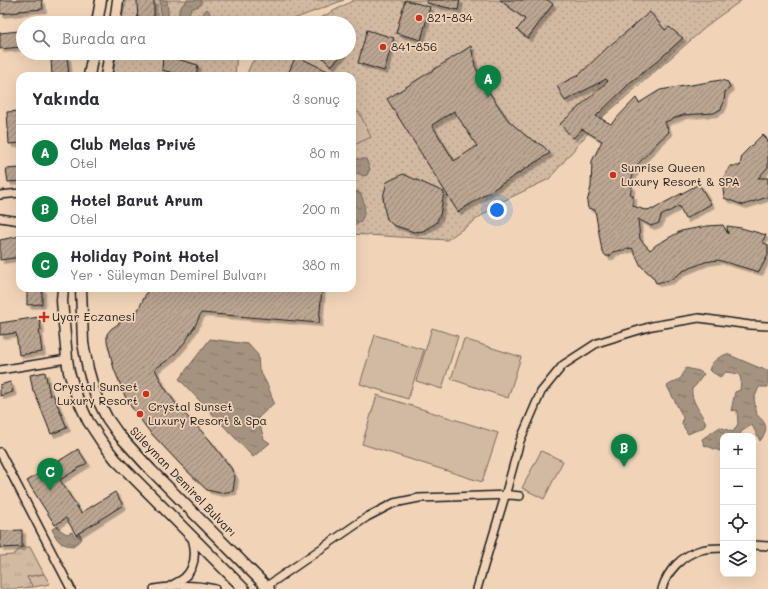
<!DOCTYPE html>
<html lang="tr">
<meta charset="utf-8">
<style>
body{margin:0;font-family:Mali,sans-serif;background:#f2f2f3;color:#2b2b33}
.controls{position:absolute;right:12px;bottom:12px;display:grid;overflow:hidden;border-radius:8px;box-shadow:0 4px 16px #0002}
.controls button{width:36px;height:36px;display:grid;place-items:center;padding:0;border:0;border-bottom:1px solid #e1e1e2;background:#fff;color:#2b2b33;font:20px sans-serif}
.you{position:absolute;left:497px;top:210px;width:14px;height:14px;margin:-10px;border:3px solid #fff;border-radius:50%;background:#1a73e8;box-shadow:0 0 0 6px #1a73e833}
.badge{display:grid;place-items:center;width:26px;height:26px;border-radius:50%;background:#0b8043;color:#fff;font-size:13px;font-weight:700}
.pin{position:absolute;translate:-50% -33px;filter:drop-shadow(0 1px 2px #0008)}
.pin::after{content:'';position:absolute;top:21px;width:14px;height:12px;background:inherit;clip-path:polygon(0 0,100% 0,50% 100%)}
.list{margin:0;padding:0;list-style:none}
h2{display:flex;justify-content:space-between;align-items:center;height:52px;margin:0;padding:0 16px;font-size:17px}
h2 small{font-size:13px;font-weight:400;color:#7c7c81}
.list li{display:grid;grid-template-columns:26px 1fr auto;gap:12px;align-items:center;box-sizing:border-box;height:56px;padding:0 16px;border-top:1px solid #e1e1e2}
.list b{display:block;font-size:15px;white-space:nowrap}
.list p{margin:0;font-size:13px;white-space:nowrap;color:#7c7c81}
.list em{font-size:13px;font-style:normal;color:#7c7c81}
.icon{flex:none;width:22px;height:22px;fill:none;stroke:currentColor;stroke-width:2;stroke-linecap:round;stroke-linejoin:round}
.map{position:relative;flex:none;width:768px;height:589px;overflow:hidden}
.search{position:absolute;background:#fff;box-shadow:0 4px 16px #0002;left:16px;top:16px;width:340px;height:44px;display:flex;align-items:center;gap:10px;box-sizing:border-box;padding:0 14px;border-radius:22px;color:#7c7c81;font-size:15px}
.panel{position:absolute;background:#fff;box-shadow:0 4px 16px #0002;left:16px;top:72px;width:340px;height:220px;border-radius:12px}
.map>svg:first-child{display:block}
.grass{fill:url(#grass-tufts);stroke:#776a5e}
.park{fill:url(#park-dots);stroke:#776a5e}
.pitch{fill:#d2b9a1;stroke:#776a5e}
.water{fill:url(#water-ripples);stroke:#6e6358}
.building{fill:url(#building-hatch);stroke:#1c1c1c;fill-rule:evenodd;filter:url(#shadow)}
.lines{fill:none;stroke-linecap:round;stroke-linejoin:round}
.street-casing{stroke:#1c1c1c;stroke-width:10}
.secondary-casing{stroke:#1c1c1c;stroke-width:13}
.street{stroke:#f1d4b8;stroke-width:7}
.secondary{stroke:#f1d4b8;stroke-width:10}
.poi-dot{fill:#c8321e;stroke:#f1d4b8;stroke-width:1.5}
.labels{text-anchor:middle;stroke-width:3.5;stroke-linejoin:round;paint-order:stroke}
.poi-label{font-size:12px;fill:#1c1c1c;stroke:#f1d4b8;text-anchor:start}
.street-label{font-size:12px;fill:#1c1c1c;stroke:#f1d4b8}
</style>
<div class="map">
<svg width="768" height="589" viewBox="0 0 768 589">
<defs>
<pattern id="grass-tufts" width="24" height="20" patternUnits="userSpaceOnUse"><rect width="24" height="20" fill="#d2b9a1"/><path d="M3 7l-1-3M5 7V3M7 7l1-3M15 17l-1-3M17 17v-4M19 17l1-3" fill="none" stroke="#b49e8a"/></pattern>
<pattern id="park-dots" width="8" height="8" patternUnits="userSpaceOnUse"><rect width="8" height="8" fill="#d2b9a1"/><path d="M2 2h.1M6 6h.1" fill="none" stroke="#b49e8a" stroke-width="1.8" stroke-linecap="round"/></pattern>
<pattern id="water-ripples" width="26" height="14" patternUnits="userSpaceOnUse"><rect width="26" height="14" fill="#a59380"/><path d="M2 4q2-2 4 0t4 0M15 11q2-2 4 0t4 0" fill="none" stroke="#867768"/></pattern>
<pattern id="building-hatch" width="6" height="6" patternUnits="userSpaceOnUse"><rect width="6" height="6" fill="#bca692"/><path d="M-1 1l2-2M0 6l6-6M5 7l2-2" fill="none" stroke="#988676"/></pattern>
<filter id="shadow"><feDropShadow dx="3.5" dy="3.5" stdDeviation="0" flood-color="#0004"/></filter>
</defs>
<rect width="100%" height="100%" fill="#f1d4b8"/>
<filter id="ink" filterUnits="userSpaceOnUse"><feTurbulence type="fractalNoise" baseFrequency=".025" numOctaves="2"/><feDisplacementMap in="SourceGraphic" scale="8" xChannelSelector="R" yChannelSelector="G"/><feConvolveMatrix kernelMatrix="1 2 1 2 8 2 1 2 1" color-interpolation-filters="sRGB"/></filter>
<g filter="url(#ink)">
<path class="grass" d="M22 547H30L44 574 27 577 33 587 13 589H0V556L13 555Z"/>
<path class="park" d="M126 0H344L283 23H121Z
M354 0H742L714 20 598 121 549 179 501 202 447 240 352 234V76H246L252 62 263 53H349V23H311Z
M116 53H237L235 76H113Z"/>
<path class="pitch" d="M359 112 371 137 352 146V115Z
M432 328 458 336 442 389 416 381Z
M375 335 424 350 408 399 360 384Z
M464 339 521 357 508 398 451 379Z
M377 395 498 433 482 482 362 444Z
M541 451 563 461 544 499 522 488Z
M44 574 50 584 33 587 27 577Z"/>
<path class="water" d="M160 0H167L169 23H161Z
M187 0H201V5L191 9 189 13 190 17 194 20C204 18 201 14 207 9 211 13 211 18 208 23H180C176 13 180 7 187 0Z
M357 159H366L370 169 367 175 363 176 358 173H352V161Z
M352 191 359 192C367 202 367 224 352 226Z
M210 339 248 344 258 355 259 369 268 386 274 403 258 418 264 439 270 443 253 457 179 379Z
M727 354 760 368 768 370V387H759L754 399 757 415C768 424 768 430 760 441L752 425 742 431 739 436H723V448L720 451 704 445 702 439 720 427 733 432 738 424 737 410 731 411 735 392 740 390 741 380 739 374 726 372 720 377 709 370C712 361 718 357 727 354Z
M686 368 699 371 704 374 696 385 692 389C690 399 701 413 706 423L704 427 688 434 682 424 683 417 667 386 681 378Z
M58 526 60 530 67 534 72 532 75 537 80 534 82 539 73 546C60 545 57 541 52 529Z"/>
<path class="building" d="M0 0H42L43 9 19 11V12L0 14Z
M137 0H154V23H138Z
M405 0 430 7 421 40 396 33Z
M427 0H460L458 10 427 3Z
M500 0H548L553 4 528 38 517 30 525 19Z
M650 12 665 30 669 27 683 38 655 63 628 84V85L596 116 611 124 636 98 639 103 660 90 721 80 728 82 730 88 725 92 724 102 721 109 714 113 683 115 665 122 669 132 658 142 637 165 629 185 632 186 630 195H633V206L645 210 654 209 664 203 699 184 711 204 685 219 679 206 661 216 659 223 651 226 638 219 640 239 650 250 656 245 681 231 707 226 723 225 728 234 727 226 741 228 766 235 762 242 768 245V255L759 272 718 260 705 262 683 271 670 280 656 283 653 277 641 266 632 248 613 252 610 256H606L602 251 595 210 588 208 587 202 591 187 592 161 602 141 582 129 573 138 560 124 608 81 606 79 565 101 557 86 580 74 608 47Z
M367 30 394 38 384 71 358 63Z
M19 31 21 47 0 49V33Z
M471 46 475 66 484 85 508 120 526 136 543 146 550 153 458 212 387 99ZM454 111 477 146 454 161 432 125Z
M318 53H344L331 66Z
M163 55 198 65 196 76H184L162 70Z
M67 56 69 76H52L51 58Z
M296 56 338 76H287Z
M20 111V143L9 144 7 112Z
M763 134 768 141V167L758 178H768V197L743 205 724 198 722 180 730 166H740L742 155Z
M20 168V181L8 182 6 169Z
M403 174 444 192 440 215 436 223 423 231 414 232 393 225 387 219 385 212 383 197 387 182Z
M20 236V257L0 260V240Z
M27 288H42V304L27 305Z
M149 288H322L319 323 201 313 195 326 185 342 172 357 155 369 164 387 180 409 209 439 231 468 235 477 233 491 220 493 207 490 182 466 149 431 127 401 114 369 107 341V334L111 329 138 310Z
M39 317 41 330H39L42 352 19 355 16 333 0 335V323Z
M45 372 50 396 53 394 67 428 51 434 34 391H33L30 375Z
M10 382 13 392 0 396V385Z
M78 449 87 463 60 480 81 513 115 492 123 505 76 535 66 518 55 525 27 481Z
M22 530V547L0 548V531Z"/>
<g class="lines">
<defs>
<path id="street" d="M0 195 20 193
M0 218 20 221
M0 370 67 359
M0 452 71 589
M753 545 768 546
M170 586C174 584 180 581 184 578 196 567 196 552 192 538
M267 586 367 517 394 503 419 498 511 495 520 496
M154 589C176 585 192 584 215 589
M477 589 505 496 520 441 541 392 563 365 597 343 652 326 699 318 750 325 768 326
M662 589C667 571 682 555 701 550 708 548 716 548 723 548"/>
<path id="secondary" d="M97 23 101 0
M115 23 118 0
M89 76 93 53
M106 76 110 53
M63 288 62 301 67 359 69 372 77 397 88 421 102 442 116 460 244 589
M81 288 83 343 88 369 95 394 107 418 119 435 151 470 269 589"/>
</defs>
<use href="#street" class="street-casing"/>
<use href="#secondary" class="secondary-casing"/>
<use href="#street" class="street"/>
<use href="#secondary" class="secondary"/>
</g>
</g>
<g class="poi-dot">
<circle cx="419" cy="18" r="4"/>
<circle cx="383" cy="47" r="4"/>
<circle cx="613" cy="175" r="4"/>
<path d="M42 311h4v4h4v4h-4v4h-4v-4h-4v-4h4z"/>
<circle cx="146" cy="394" r="4"/>
<circle cx="140" cy="414" r="4"/>
</g>
<g class="labels">
<g class="poi-label">
<text x="427" y="22">821-834</text>
<text x="391" y="51">841-856</text>
<text x="621" y="172">Sunrise Queen<tspan x="621" dy="14">Luxury Resort &amp; SPA</tspan></text>
<text x="52" y="321">Uyar Eczanesi</text>
<text x="138" y="391" text-anchor="end">Crystal Sunset<tspan x="138" dy="14">Luxury Resort</tspan></text>
<text x="148" y="411">Crystal Sunset<tspan x="148" dy="14">Luxury Resort &amp; Spa</tspan></text>
</g>
<g class="street-label">
<text transform="translate(183 482) rotate(46)" y="4">Süleyman Demirel Bulvarı</text>
</g>
</g>
</svg>
<div class="controls">
<button>+</button>
<button>−</button>
<button><svg class="icon" aria-label="locate" viewBox="0 0 24 24"><circle cx="12" cy="12" r="6"/><path d="M12 2v4M12 18v4M2 12h4M18 12h4"/></svg></button>
<button><svg class="icon" aria-label="layers" viewBox="0 0 24 24"><path d="M12 4l9 5-9 5-9-5zM3 14l9 5 9-5"/></svg></button>
</div>
<div class="you"></div>
<div class="pin badge" style="left:488px;top:98px">A</div>
<div class="pin badge" style="left:624px;top:467px">B</div>
<div class="pin badge" style="left:50px;top:491px">C</div>
<div class="search"><svg class="icon" aria-label="search" viewBox="0 0 24 24"><circle cx="10" cy="10" r="6"/><path d="M15 15l6 6"/></svg>Burada ara</div>
<section class="panel">
<h2>Yakında<small>3 sonuç</small></h2>
<ul class="list">
<li><span class="badge">A</span><div><b>Club Melas Privé</b><p>Otel</p></div><em>80 m</em></li>
<li><span class="badge">B</span><div><b>Hotel Barut Arum</b><p>Otel</p></div><em>200 m</em></li>
<li><span class="badge">C</span><div><b>Holiday Point Hotel</b><p>Yer · Süleyman Demirel Bulvarı</p></div><em>380 m</em></li>
</ul>
</section>
</div>
